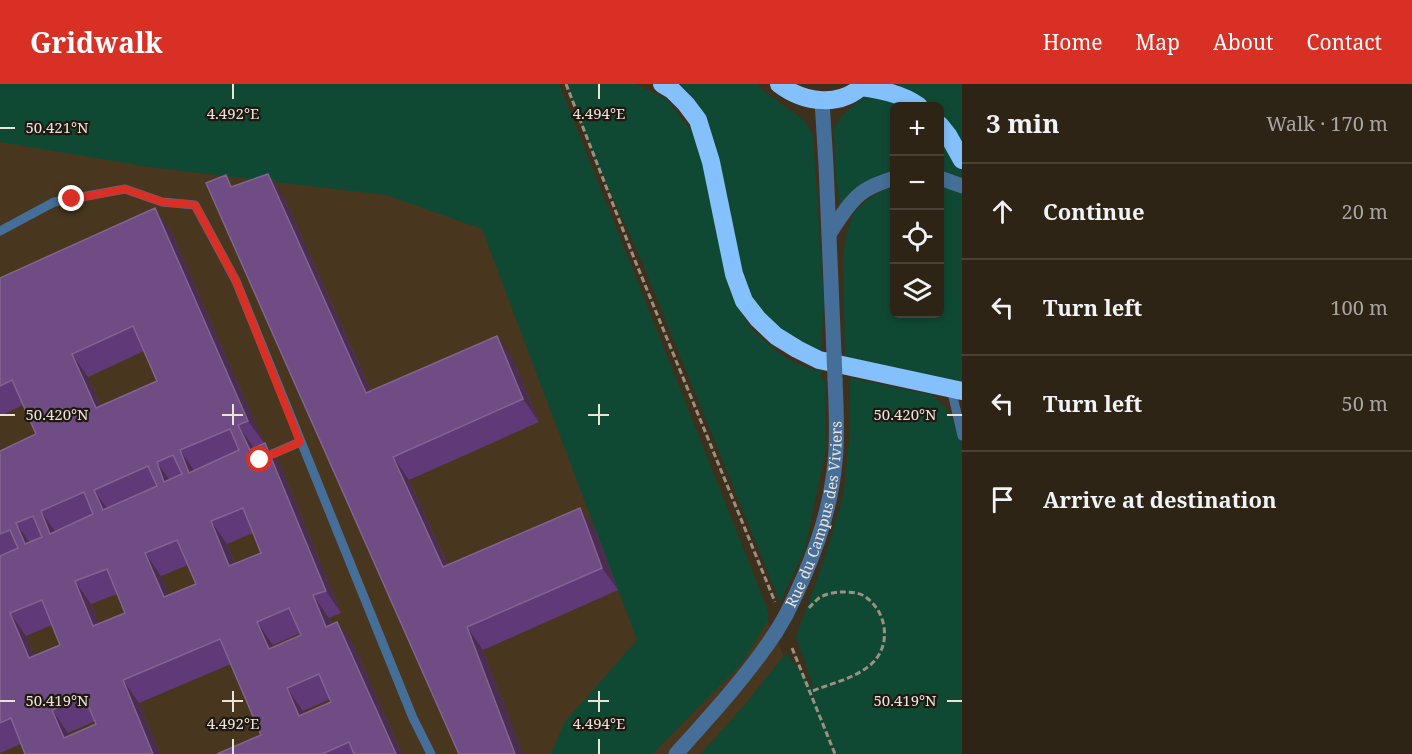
<!DOCTYPE html>
<meta charset="utf-8">
<style>
body{margin:0;font-family:"Noto Serif",serif;background:#3a3023;color:#f1f3f6}
.controls{position:absolute;right:18px;top:18px;display:grid;overflow:hidden;border-radius:9px;box-shadow:0 3px 9px #0003}
.controls button{width:54px;height:54px;display:grid;place-items:center;padding:0;border:0;border-bottom:2px solid #494135;background:#2e2416;color:#f1f3f6;font:30px sans-serif}
.stop{position:absolute;width:18px;height:18px;margin:-14px;border:4px solid #d93025;border-radius:50%;background:#fff}
.stop.end{background:#d93025;border-color:#fff;box-shadow:0 2px 6px #0008}
.list{margin:0;padding:0;list-style:none}
h2{display:flex;justify-content:space-between;align-items:center;height:78px;margin:0;padding:0 24px;font-size:26px}
h2 small{font-size:20px;font-weight:400;color:#a7a4a1}
.list li{display:grid;grid-template-columns:39px 1fr auto;gap:18px;align-items:center;box-sizing:border-box;height:96px;padding:0 24px;border-top:2px solid #494135}
.list b{display:block;font-size:22px;white-space:nowrap}
.list em{font-size:20px;font-style:normal;color:#a7a4a1}
.icon{flex:none;width:33px;height:33px;fill:none;stroke:currentColor;stroke-width:2;stroke-linecap:round;stroke-linejoin:round}
.map{position:relative;flex:none;width:962px;height:670px;overflow:hidden}
header{display:flex;align-items:center;gap:36px;box-sizing:border-box;height:84px;padding:0 30px;background:#d93025;color:#fff}
header strong{font-size:28px}
nav{display:flex;gap:33px;margin-inline-start:auto;font-size:21px}
main{display:flex}
aside{flex:1;background:#2e2416}
.map>svg:first-child{display:block}
.built{fill:#48371e}
.green{fill:#104933}
.lines{fill:none;stroke-linecap:round;stroke-linejoin:round}
.path{stroke:#9b9081;stroke-width:3;stroke-dasharray:6 3;stroke-linecap:butt}
.lane{stroke:#456f98;stroke-width:9}
.street{stroke:#456f98;stroke-width:15}
.highway{stroke:#83c0fc;stroke-width:18}
.street-bridge{stroke:#456f98;stroke-width:15}
.wall{fill:#603a78;fill-rule:evenodd}
.shaded-wall{fill:#4b2e4f}
.building{fill:#6f4c83;stroke:#826490;stroke-width:1.5;fill-rule:evenodd}
.route{stroke:#d93025;stroke-width:8}
.ticks{fill:none;stroke:#ece3d8;stroke-width:2}
.labels{text-anchor:middle;stroke-width:4.5;stroke-linejoin:round;paint-order:stroke}
.street-label{font-size:15px;fill:#ece3d8;stroke:#1f1911}
.ticks-label{font-size:15px;text-anchor:middle;fill:#ece3d8;stroke:#1f1911;stroke-width:4.5;stroke-linejoin:round;paint-order:stroke}
</style>
<header>
<strong>Gridwalk</strong>
<nav><a>Home</a><a>Map</a><a>About</a><a>Contact</a></nav>
</header>
<main>
<div class="map">
<svg width="962" height="670" viewBox="0 0 962 670">
<rect width="100%" height="100%" fill="#3d301d"/>
<path class="built" d="M0 0H559L767 524 768 537 784 572 748 617 701 670H0Z"/>
<path class="green" d="M0 0H559L767 524 768 537 742 579 653 670H551L564 639 637 556 482 145 386 111 149 83 0 58Z
M566 0H636L666 15 692 47 707 84 735 217 750 244 776 267 789 276 808 284 821 287V296H825L826 364 805 465 780 518 640 173 594 72Z
M676 0H758L761 5 805 37 813 51 824 218 821 269 788 256 762 232 744 202 738 171Z
M897 0H962V60L940 35V22H927L915 11Z
M882 13 909 22H894V86C871 93 860 103 844 121L840 120 836 95 834 45 842 32 861 15Z
M940 47 962 81V96L940 88Z
M894 101V230H940V101L962 111V298L929 294 845 276 843 171 847 147 855 127 869 115 884 106Z
M850 294 926 310H930L946 324 954 339 962 363V670H701L748 617 786 569 815 607 796 553 826 470 844 408 849 356Z"/>
<g class="lines">
<path class="path" d="M566 0 634 174 775 518
M809 524C812 521 815 517 819 514 825 510 834 508 841 508 850 508 860 508 867 514 889 531 891 565 869 582 853 595 829 600 810 608
M792 564 835 670"/>
<path class="lane" d="M0 147 54 118 125 105 162 118 195 121 236 197 413 634 431 670
M951 304 962 352
M261 375 300 358"/>
<g class="street">
<path d="M822 17 826 81 834 270"/>
<path d="M940 94 962 102"/>
<path d="M829 150C838 137 847 121 859 111 869 102 883 98 894 94"/>
<path id="s1" d="M786 531C810 483 830 433 835 378 838 351 836 323 835 295"/>
<path d="M676 670C711 631 747 592 776 548"/>
</g>
<path class="highway" d="M662 0 672 6 686 20 698 36 711 78 734 190 744 217 758 235 776 252 797 265 819 276 962 307
M779 0C804 19 841 24 864 0
M861 3C882 6 902 10 919 22
M940 41 948 51 962 76"/>
<path class="street-bridge" d="M834 270 835 295
M776 548 786 531"/>
</g>
<path class="wall" d="M233 102 284 113 371 307 513 275 539 338 409 396 448 481 596 447 618 506 483 566 523 670H459Z
M171 147 264 359 281 382 341 529 329 534 332 540 353 560 402 670H217L261 651 231 580 139 619 160 670H25L21 660 0 669V367L36 350 23 321 0 332V194ZM144 267 157 297 101 322 88 293ZM253 449 261 469 235 479 227 460ZM188 481 196 500 169 511 161 492ZM117 510 125 529 99 540 91 520ZM52 541 60 561 34 572 26 552ZM300 549 301 551 274 563 273 561ZM330 615 331 618 304 629 303 627ZM95 637 96 640 69 652 68 649Z"/>
<path class="shaded-wall" d="M268 90 284 113 382 332 366 309Z
M155 124 171 147 264 359 248 337Z
M497 252 513 275 539 338 523 315Z
M72 270 88 293 112 347 96 324Z
M238 341 254 364 266 389 250 366Z
M265 359 281 382 341 529 326 507Z
M180 366 196 389H189Z
M393 373 409 396 459 506 443 483Z
M157 378 173 401 164 398Z
M94 406 110 429 103 426Z
M580 424 596 447 618 506 602 484Z
M41 427 57 450H50Z
M211 437 227 460 245 504 229 482Z
M16 439 32 462 25 460Z
M145 469 161 492 180 536 164 513Z
M75 497 91 520 109 565 93 542Z
M313 511 329 534 342 566 326 543Z
M10 529 26 552 45 597 29 574Z
M257 538 273 561 285 588 269 565Z
M337 538 353 560 402 670H396Z
M467 543 483 566 523 670H515Z
M123 596 139 619 160 670H153Z
M287 604 303 627 315 654 299 632Z
M52 626 68 649 77 670 64 654Z"/>
<path class="building" d="M268 90 366 309 497 252 523 315 393 373 443 483 580 424 602 484 467 543 515 670H459L206 99 226 91 231 103Z
M155 124 248 337 238 341 250 366 265 359 326 507 313 511 326 543 337 538 396 670H354L349 658 322 670H217L261 651 220 555 123 596 153 670H25L11 634 0 639V472L18 464 10 446 0 450V367L36 350 12 296 0 302V194ZM133 242 157 297 96 324 72 270ZM230 345 239 366 189 389 180 366ZM173 371 182 390 164 398 157 378ZM148 382 157 402 103 426 94 406ZM84 408 93 430 50 450 41 427ZM243 424 261 469 229 482 211 437ZM33 432 42 453 25 460 16 439ZM177 456 196 500 164 513 145 469ZM107 485 125 529 93 542 75 497ZM42 516 60 561 29 574 10 529ZM289 524 301 551 269 565 257 538ZM319 590 331 618 299 632 287 604ZM84 612 96 640 64 654 52 626Z"/>
<g class="lines">
<path class="route" d="M72 115 125 105 162 118 195 121 236 197 300 358 260 376"/>
</g>
<path class="ticks" d="M233 0V15M599 0V15M0 44H15M233 320V341M599 320V341M0 331H15M222 331H243M588 331H609M947 331H962M233 607V628M599 607V628M0 617H15M222 617H243M588 617H609M947 617H962M233 655V670M599 655V670"/>
<g class="labels">
<g class="street-label">
<text dy="5" stroke="none"><textPath href="#s1" startOffset="106">Rue du Campus des Viviers</textPath></text>
</g>
</g>
<g class="ticks-label">
<text x="233" y="35">4.492°E</text>
<text x="599" y="35">4.494°E</text>
<text x="57" y="49">50.421°N</text>
<text x="57" y="336">50.420°N</text>
<text x="905" y="336">50.420°N</text>
<text x="57" y="622">50.419°N</text>
<text x="905" y="622">50.419°N</text>
<text x="233" y="645">4.492°E</text>
<text x="599" y="645">4.494°E</text>
</g>
</svg>
<div class="controls">
<button>+</button>
<button>−</button>
<button><svg class="icon" aria-label="locate" viewBox="0 0 24 24"><circle cx="12" cy="12" r="6"/><path d="M12 2v4M12 18v4M2 12h4M18 12h4"/></svg></button>
<button><svg class="icon" aria-label="layers" viewBox="0 0 24 24"><path d="M12 4l9 5-9 5-9-5zM3 14l9 5 9-5"/></svg></button>
</div>
<div class="stop" style="left:260px;top:376px"></div>
<div class="stop end" style="left:72px;top:115px"></div>
</div>
<aside>
<h2>3 min<small>Walk · 170 m</small></h2>
<ul class="list">
<li><svg class="icon" aria-label="ahead" viewBox="0 0 24 24"><path d="M12 20V5M6 11l6-6 6 6"/></svg><div><b>Continue</b></div><em>20 m</em></li>
<li><svg class="icon" aria-label="left" viewBox="0 0 24 24"><path d="M17 20v-9H6M10 6l-5 5 5 5"/></svg><div><b>Turn left</b></div><em>100 m</em></li>
<li><svg class="icon" aria-label="left" viewBox="0 0 24 24"><path d="M17 20v-9H6M10 6l-5 5 5 5"/></svg><div><b>Turn left</b></div><em>50 m</em></li>
<li><svg class="icon" aria-label="arrive" viewBox="0 0 24 24"><path d="M6 21V4h12l-3 4 3 4H6"/></svg><div><b>Arrive at destination</b></div></li>
</ul>
</aside>
</main>
